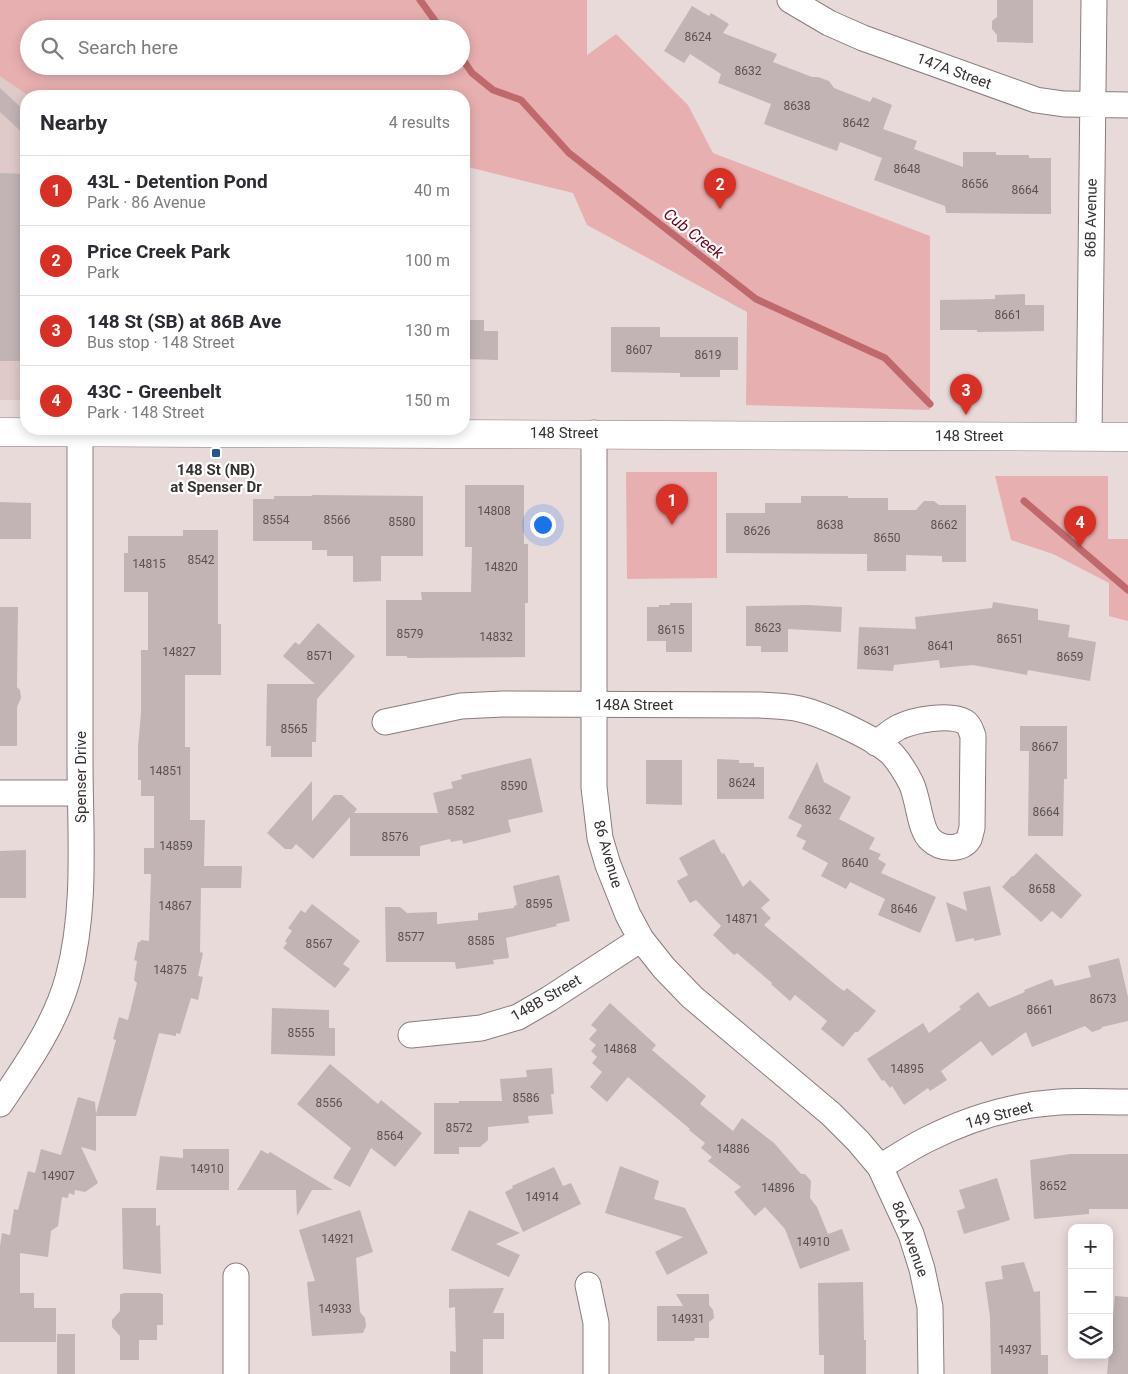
<!DOCTYPE html>
<meta charset="utf-8">
<style>
body{margin:0;font-family:Roboto,sans-serif;background:#f2f2f3;color:#2b2b33}
.controls{position:absolute;right:15px;bottom:15px;display:grid;overflow:hidden;border-radius:10px;box-shadow:0 2px 12px #0003}
.controls button{width:45px;height:45px;display:grid;place-items:center;padding:0;border:0;border-bottom:1px solid #e1e1e2;background:#fff;color:#2b2b33;font:25px sans-serif}
.you{position:absolute;left:542px;top:524px;width:18px;height:18px;margin:-12px;border:4px solid #fff;border-radius:50%;background:#1a73e8;box-shadow:0 0 0 8px #1a73e833}
.badge{display:grid;place-items:center;width:32px;height:32px;border-radius:50%;background:#d93025;color:#fff;font-size:16px;font-weight:700}
.pin{position:absolute;translate:-50% -41px;filter:drop-shadow(0 1px 2px #0008)}
.pin::after{content:'';position:absolute;top:26px;width:18px;height:15px;background:inherit;clip-path:polygon(0 0,100% 0,50% 100%)}
.list{margin:0;padding:0;list-style:none}
h2{display:flex;justify-content:space-between;align-items:center;height:65px;margin:0;padding:0 20px;font-size:21px}
h2 small{font-size:16px;font-weight:400;color:#7c7c81}
.list li{display:grid;grid-template-columns:32px 1fr auto;gap:15px;align-items:center;box-sizing:border-box;height:70px;padding:0 20px;border-top:1px solid #e1e1e2}
.list b{display:block;font-size:19px;white-space:nowrap}
.list p{margin:0;font-size:16px;white-space:nowrap;color:#7c7c81}
.list em{font-size:16px;font-style:normal;color:#7c7c81}
.icon{flex:none;width:28px;height:28px;fill:none;stroke:currentColor;stroke-width:2;stroke-linecap:round;stroke-linejoin:round}
.map{position:relative;flex:none;width:1128px;height:1374px;overflow:hidden}
.search{position:absolute;background:#fff;box-shadow:0 2px 12px #0003;left:20px;top:20px;width:450px;height:55px;display:flex;align-items:center;gap:12px;box-sizing:border-box;padding:0 18px;border-radius:28px;color:#7c7c81;font-size:19px}
.panel{position:absolute;background:#fff;box-shadow:0 2px 12px #0003;left:20px;top:90px;width:450px;height:345px;border-radius:20px}
.map>svg:first-child{display:block}
.built{fill:#e0cac9}
.green{fill:#e8afb0;fill-rule:evenodd}
.lines{fill:none;stroke-linecap:round;stroke-linejoin:round}
.stream{stroke:#bf696d;stroke-width:7}
.building{fill:#c2b4b4}
.street-casing{stroke:#897c7c;stroke-width:27}
.secondary-casing{stroke:#897c7c;stroke-width:29}
.street{stroke:#fff;stroke-width:25}
.secondary{stroke:#fff;stroke-width:28}
.poi-dot{fill:#245891;stroke:#fff;stroke-width:2}
.labels{text-anchor:middle;stroke-width:4.5;stroke-linejoin:round;paint-order:stroke}
.number-label{font-size:12px;fill:#5a5252}
.street-label{font-size:15px;fill:#373232;stroke:#fff}
.poi-label{font-size:15px;font-weight:bold;fill:#373232;stroke:#fff}
.water-label{font-size:16px;font-style:italic;fill:#70001b;stroke:#fff}
</style>
<div class="map">
<svg width="1128" height="1374" viewBox="0 0 1128 1374">
<rect width="100%" height="100%" fill="#e9dada"/>
<path class="built" d="M0 51 50 96H26V400H0Z"/>
<path class="green" d="M0 0H587V55L616 34 688 105 713 153 930 236V410L746 405 747 312 587 225 573 193 464 166V96H29L0 76ZM29 29H461V66H29Z
M626 472H717V578L627 579Z
M995 476H1108V539H1128V621L1109 616V583L1053 554 1011 540Z"/>
<g class="lines">
<path class="stream" d="M420 0 441 29
M461 57 472 73 493 90 521 100 569 153 756 299 885 358 930 404
M1024 501 1128 590"/>
</g>
<path class="building" d="M997 0H1033V43L997 42V35L992 29V21L997 17Z
M692 6 709 16 711 13 729 24 723 33 777 54 773 62 812 77H818L829 81 834 88 870 102 873 97 892 105 883 129 917 141 914 149 963 167V152H996V155H1029V158H1051V214L946 213 945 206 874 180 882 158 840 142 837 151 764 124 771 104 718 83 721 74 690 54 684 63 664 51Z
M0 88 26 112V136L0 112Z
M0 173 26 174V361H0Z
M1025 294V305H1044V331L977 332V330H940V300L995 299V295Z
M464 320H484V331H498V360L464 359Z
M611 327H660V337H738V370H720V377H680V373L611 372Z
M465 485H524V544H528V603H525V657L407 658V656H386V600H422L421 592H471L472 547H465Z
M312 495 423 496V556H381V581L353 582V556H327V550H312V541H253V499H274V496H312Z
M801 496H848V498H888V510H916L924 501H934L939 505H966V562H942V556L906 555V571H867V554L726 553V513H765V503H801Z
M0 502 31 503V539H0Z
M183 530H218V624H221V675H185V747H190V820H205L204 866H242L241 888H201L200 952 203 953 198 976 203 977 198 1000 191 998 180 1034 176 1033V1036L159 1033 136 1116H96V1151L81 1147 98 1183 85 1192 75 1190 74 1195 69 1193 68 1198 62 1197 58 1226 51 1231 48 1257 20 1253V1293H34V1308H56V1342H0V1246L2 1233 10 1235 14 1209 18 1210 28 1171 35 1173 41 1149 61 1155 78 1097 95 1102 96 1114 116 1040 113 1039 119 1017 128 1020 137 983 134 980 137 961 134 960 138 942H140L141 940 149 941 151 874H144V848H154V796H141V780H138V747L141 713V650H148V592H124V553H128V536H183Z
M993 602 1038 609V620L1070 625 1068 637 1096 642 1090 681 1028 670 1027 675 973 665 940 668 939 660 894 665 893 671 857 669 859 627 916 629 915 617 992 608Z
M670 603H692V652H666V641H647V607H659V605H670Z
M809 605 842 607 841 632 788 629V652H761V646H746V606Z
M0 607H18L17 687 20 690 21 698 17 707V746H0Z
M318 623 355 656 317 699 316 742H312V757H271V746H266L267 684H315L283 656 295 642 299 645Z
M1020 726H1067V779H1064L1063 836H1028L1029 751H1020Z
M531 758 543 812 508 820 511 832 463 844 462 840 451 842 450 839 420 846V856H350V817L313 859 296 844 292 849H285L267 833 312 781V821L334 795H342L357 809 354 813H438L433 793 453 788 451 782 462 779 461 775Z
M717 759 739 760V763H754V767H764V799H717Z
M646 760H682V805L646 804Z
M817 762 824 782 851 797 839 819 875 838 869 849 881 854 878 859 886 864 881 873 936 897 920 933 878 915 885 899 850 882 846 889 821 876 828 863 802 849 806 841 796 836 802 825 788 818Z
M714 839 722 854 724 853 743 887 750 880 770 900 761 908 771 918 764 925 837 986 844 991 847 988 876 1011 858 1032H855L843 1047 821 1029 827 1021 795 995 790 1001 771 984 772 983 737 953 734 955 713 935 721 926 696 900 690 903 677 881 688 875 679 858Z
M26 850V898H0V851Z
M1036 853 1082 895 1061 919 1052 911 1041 922 1002 887 1012 876H1014Z
M559 875 570 921 556 924 557 926 506 938 509 958 493 960 494 964 456 969 455 962H386L385 907H400L407 913 437 912V924L478 920V913L514 908V906L517 905 513 886Z
M990 886 1001 935 974 941V938L956 942 946 902 967 911 963 892Z
M312 904 360 941 343 964 350 969 335 988 283 948 287 943 285 941 292 931 288 928 301 910 305 913Z
M1119 958 1128 997V1021L1102 1027 1101 1029 1092 1032 1085 1026 1032 1047 1026 1032 992 1056 981 1041 941 1071 947 1080 930 1091 928 1088 904 1105 892 1086 890 1088 884 1080 882 1081 867 1059 923 1023 929 1033 961 1009 959 1007 978 992 989 1007 1025 992 1024 990 1052 979 1055 986 1091 977 1088 966Z
M610 1003 656 1045 652 1050 706 1096 700 1104 733 1131 742 1118 774 1143 801 1174H805L811 1181 810 1198 817 1207 828 1234 842 1229 850 1250 800 1269 785 1229 765 1207 755 1216 734 1192 741 1187 708 1161 712 1157 701 1148 705 1143 689 1130 690 1129 628 1077 607 1102 590 1087 602 1072 592 1063 597 1057 591 1051 596 1045 589 1039 597 1030 591 1025Z
M272 1008 329 1010V1028H335V1056L271 1054Z
M330 1064 378 1104 381 1100 422 1133 395 1167 371 1148 350 1187 333 1178 351 1148 297 1104Z
M552 1068 554 1094H551L553 1114 528 1116 529 1123 488 1127V1140L480 1147H459V1154H434V1103H459V1101H502L500 1079 527 1077 526 1070Z
M183 1149H229V1190H156L160 1156 183 1158Z
M261 1150 268 1154 270 1152 333 1190H312L297 1216 296 1190H237Z
M1070 1154H1128V1209H1089V1214L1034 1219 1030 1160Z
M620 1166 659 1181 654 1199 685 1208 708 1253 667 1275 655 1252 683 1237 605 1213Z
M554 1167 563 1186 571 1183 581 1204 523 1232 505 1192 513 1188 512 1186Z
M997 1178 1010 1220 964 1234 957 1211 965 1208 959 1190Z
M122 1208H156V1226L160 1225 161 1274 123 1269Z
M360 1210 373 1252 356 1258 360 1312 365 1318 366 1326 363 1333 312 1336 307 1282 315 1281 299 1230Z
M469 1210 520 1233 496 1244 520 1255 509 1277 451 1250Z
M1024 1262 1034 1292 1040 1291 1041 1355H1048V1374H991L990 1317 985 1282 1003 1279 1001 1266Z
M863 1282 864 1340H866V1374H824V1355H819L818 1283Z
M504 1288 493 1313H504V1339H483V1374H450V1351L456 1352 455 1307 449 1308V1289Z
M123 1293H161V1294H163V1325H157V1340H139V1360H120V1336L112 1327V1320L120 1311V1294H123Z
M676 1294H709V1305L713 1310 714 1318 709 1322V1338H695L694 1341H657V1306H683Z
M1115 1296 1128 1297V1374H1107Z
M57 1334H75V1374H57Z"/>
<g class="lines">
<defs>
<path id="street" d="M790 0 829 23 863 38 1036 100 1064 104 1128 105
M594 433V787L600 838 608 865 628 915 641 939 664 968 692 997 831 1114 858 1141 880 1167 911 1234 922 1269 930 1307 931 1374
M1089 436 1094 0
M385 722 461 706 503 704 761 705C772 706 784 706 795 708 819 712 875 738 892 754 899 762 906 773 911 783 919 799 919 830 931 840 940 849 961 851 969 839 970 836 971 831 972 828L973 736C971 731 970 725 965 722 950 713 914 720 899 727 891 731 884 738 876 743
M0 793H80
M411 1035 481 1028 518 1017 549 999 641 939
M0 1104C27 1064 55 1025 68 978 87 908 80 833 80 760 80 651 80 541 80 431
M880 1167C895 1158 910 1148 926 1140 967 1119 1013 1105 1059 1102 1082 1101 1105 1102 1128 1102
M236 1276V1374
M588 1285 596 1323V1374"/>
<path id="secondary" d="M0 432 1128 437"/>
</defs>
<use href="#street" class="street-casing"/>
<use href="#secondary" class="secondary-casing"/>
<use href="#street" class="street"/>
<use href="#secondary" class="secondary"/>
</g>
<rect class="poi-dot" x="211" y="448" width="10" height="10" rx="2.5"/>
<g class="labels">
<g class="number-label">
<text x="698" y="41">8624</text>
<text x="748" y="75">8632</text>
<text x="797" y="110">8638</text>
<text x="856" y="127">8642</text>
<text x="907" y="173">8648</text>
<text x="975" y="188">8656</text>
<text x="1025" y="194">8664</text>
<text x="1008" y="319">8661</text>
<text x="639" y="354">8607</text>
<text x="708" y="359">8619</text>
<text x="494" y="515">14808</text>
<text x="276" y="524">8554</text>
<text x="337" y="524">8566</text>
<text x="402" y="526">8580</text>
<text x="830" y="529">8638</text>
<text x="944" y="529">8662</text>
<text x="757" y="535">8626</text>
<text x="887" y="542">8650</text>
<text x="201" y="564">8542</text>
<text x="149" y="568">14815</text>
<text x="501" y="571">14820</text>
<text x="768" y="632">8623</text>
<text x="671" y="634">8615</text>
<text x="410" y="638">8579</text>
<text x="496" y="641">14832</text>
<text x="1010" y="643">8651</text>
<text x="941" y="650">8641</text>
<text x="877" y="655">8631</text>
<text x="179" y="656">14827</text>
<text x="320" y="660">8571</text>
<text x="1070" y="661">8659</text>
<text x="294" y="733">8565</text>
<text x="1045" y="751">8667</text>
<text x="166" y="775">14851</text>
<text x="742" y="787">8624</text>
<text x="514" y="790">8590</text>
<text x="818" y="814">8632</text>
<text x="461" y="815">8582</text>
<text x="1046" y="816">8664</text>
<text x="395" y="841">8576</text>
<text x="176" y="850">14859</text>
<text x="855" y="867">8640</text>
<text x="1042" y="893">8658</text>
<text x="539" y="908">8595</text>
<text x="175" y="910">14867</text>
<text x="904" y="913">8646</text>
<text x="742" y="923">14871</text>
<text x="411" y="941">8577</text>
<text x="481" y="945">8585</text>
<text x="319" y="948">8567</text>
<text x="170" y="974">14875</text>
<text x="1103" y="1003">8673</text>
<text x="1040" y="1014">8661</text>
<text x="301" y="1037">8555</text>
<text x="620" y="1053">14868</text>
<text x="907" y="1073">14895</text>
<text x="526" y="1102">8586</text>
<text x="329" y="1107">8556</text>
<text x="459" y="1132">8572</text>
<text x="390" y="1140">8564</text>
<text x="733" y="1153">14886</text>
<text x="207" y="1173">14910</text>
<text x="58" y="1180">14907</text>
<text x="1053" y="1190">8652</text>
<text x="778" y="1192">14896</text>
<text x="542" y="1201">14914</text>
<text x="338" y="1243">14921</text>
<text x="813" y="1246">14910</text>
<text x="335" y="1313">14933</text>
<text x="688" y="1323">14931</text>
<text x="1015" y="1354">14937</text>
</g>
<g class="street-label">
<text transform="translate(954 71) rotate(20)" y="5">147A Street</text>
<text transform="translate(1091 218) rotate(-89)" y="5">86B Avenue</text>
<text x="564" y="438">148 Street</text>
<text x="969" y="441">148 Street</text>
<text x="634" y="710">148A Street</text>
<text transform="translate(81 777) rotate(-90)" y="5">Spenser Drive</text>
<text transform="translate(608 854) rotate(74)" y="5">86 Avenue</text>
<text transform="translate(546 998) rotate(-30)" y="5">148B Street</text>
<text transform="translate(999 1115) rotate(-15)" y="5">149 Street</text>
<text transform="translate(910 1239) rotate(70)" y="5">86A Avenue</text>
</g>
<g class="poi-label">
<text x="216" y="475">148 St (NB)<tspan x="216" dy="17">at Spenser Dr</tspan></text>
</g>
<g class="water-label">
<text transform="translate(694 233) rotate(38)" y="6">Cub Creek</text>
</g>
</g>
</svg>
<div class="controls">
<button>+</button>
<button>−</button>
<button><svg class="icon" aria-label="layers" viewBox="0 0 24 24"><path d="M12 4l9 5-9 5-9-5zM3 14l9 5 9-5"/></svg></button>
</div>
<div class="you"></div>
<div class="pin badge" style="left:672px;top:525px">1</div>
<div class="pin badge" style="left:720px;top:209px">2</div>
<div class="pin badge" style="left:966px;top:415px">3</div>
<div class="pin badge" style="left:1080px;top:547px">4</div>
<div class="search"><svg class="icon" aria-label="search" viewBox="0 0 24 24"><circle cx="10" cy="10" r="6"/><path d="M15 15l6 6"/></svg>Search here</div>
<section class="panel">
<h2>Nearby<small>4 results</small></h2>
<ul class="list">
<li><span class="badge">1</span><div><b>43L - Detention Pond</b><p>Park · 86 Avenue</p></div><em>40 m</em></li>
<li><span class="badge">2</span><div><b>Price Creek Park</b><p>Park</p></div><em>100 m</em></li>
<li><span class="badge">3</span><div><b>148 St (SB) at 86B Ave</b><p>Bus stop · 148 Street</p></div><em>130 m</em></li>
<li><span class="badge">4</span><div><b>43C - Greenbelt</b><p>Park · 148 Street</p></div><em>150 m</em></li>
</ul>
</section>
</div>
